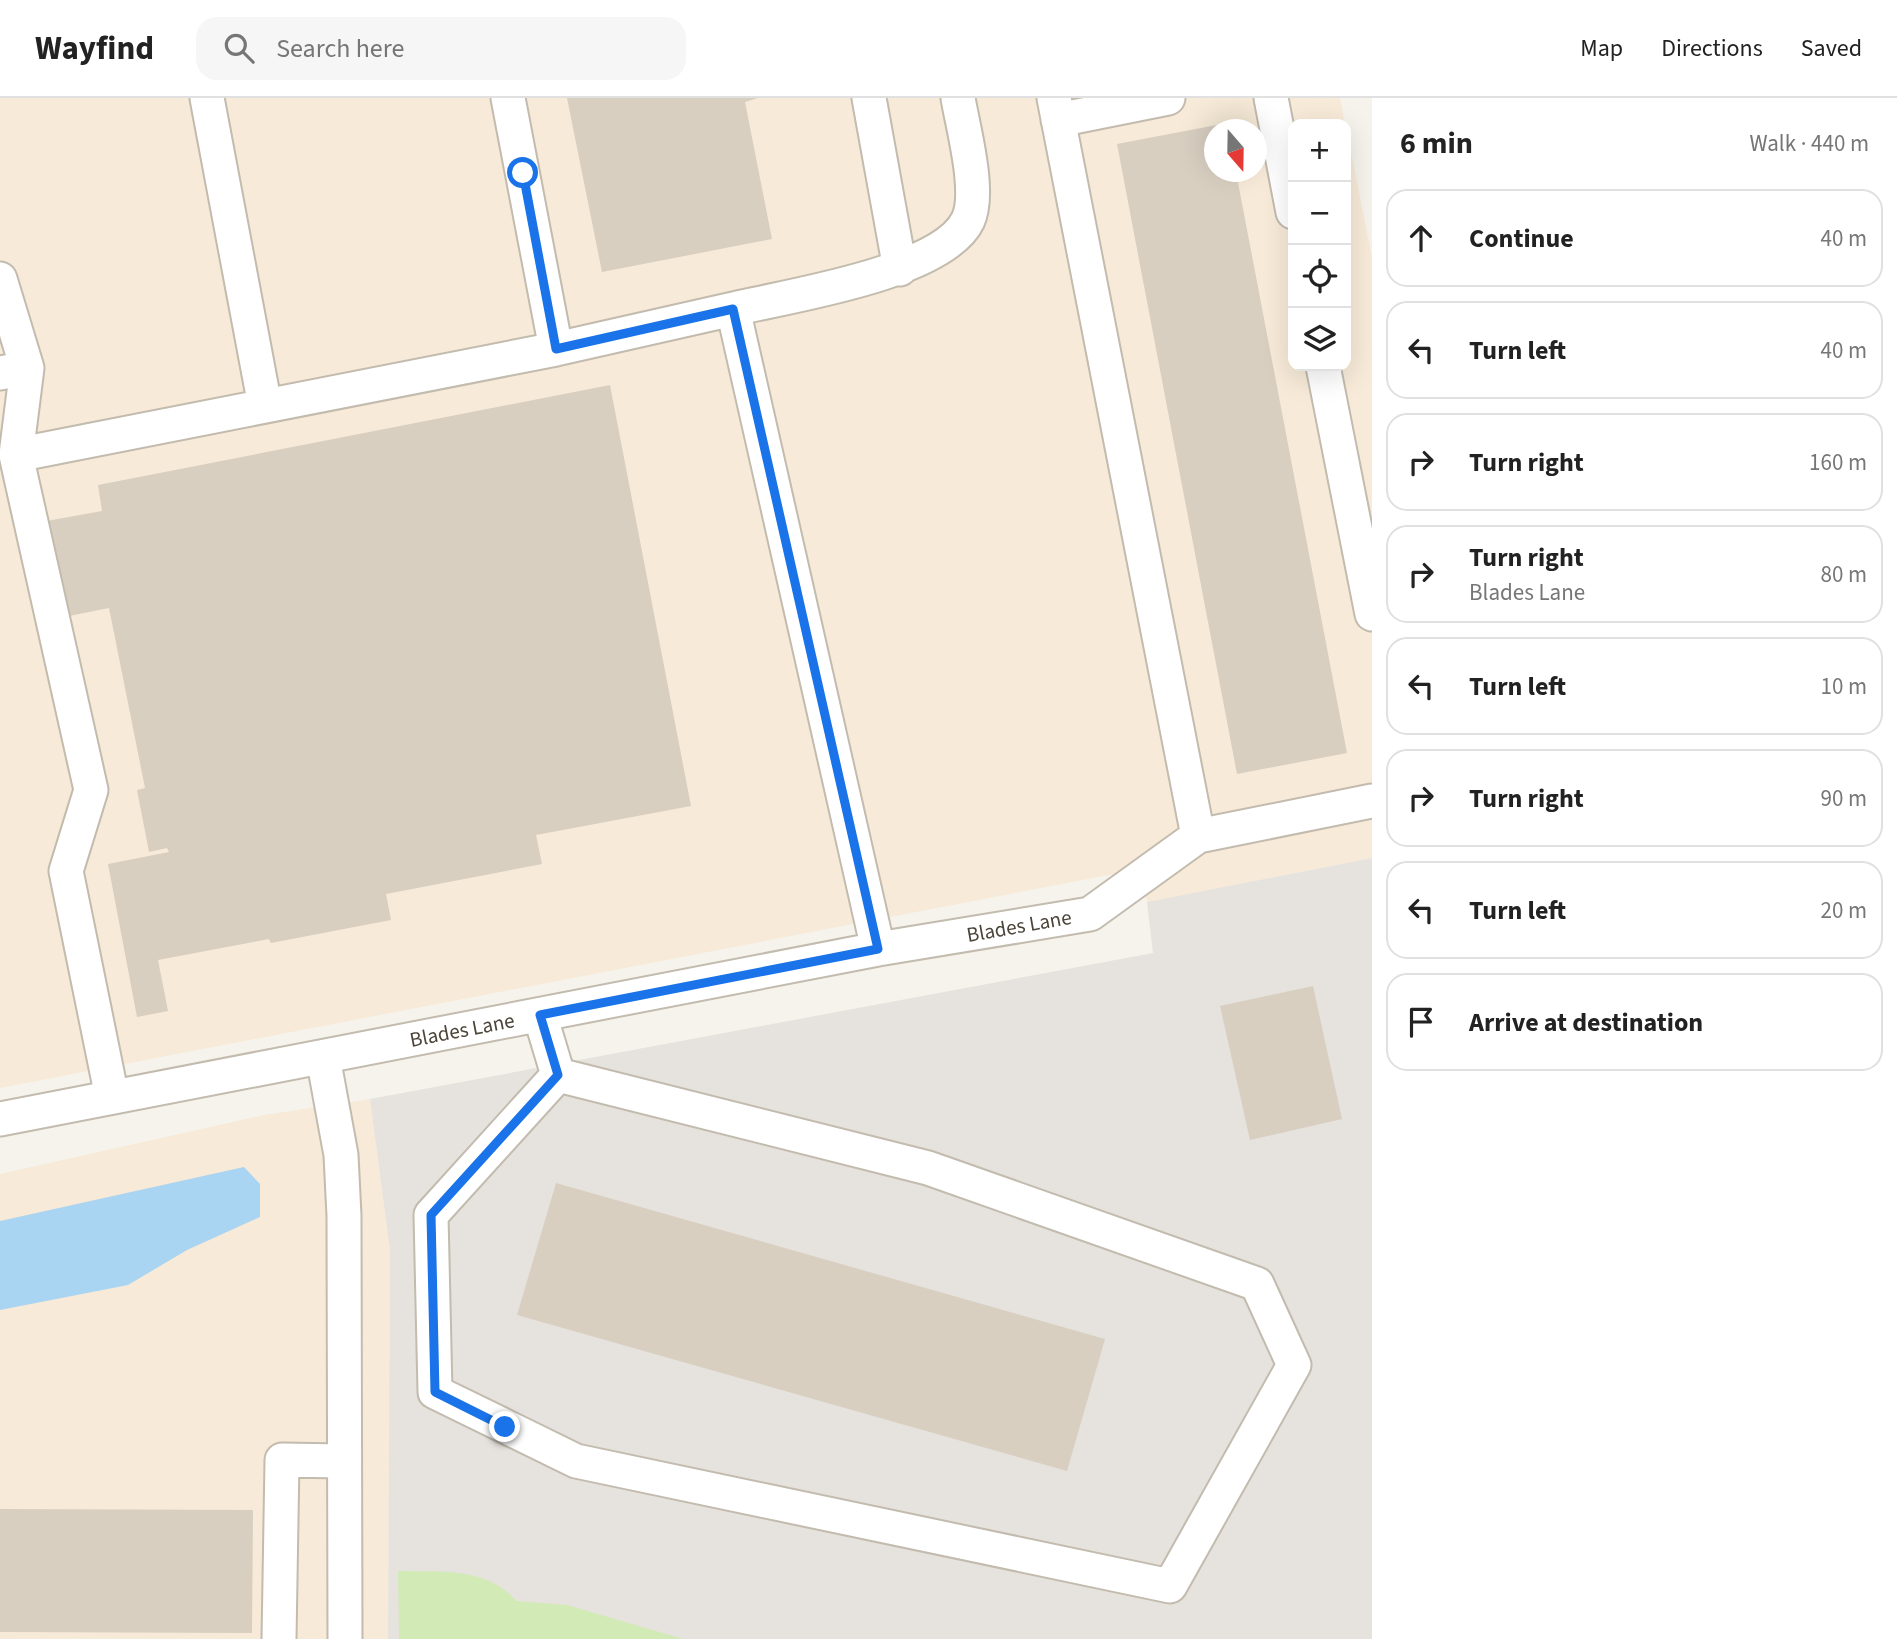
<!DOCTYPE html>
<meta charset="utf-8">
<style>
body{margin:0;font-family:"Source Sans 3",sans-serif;background:#f6f6f6;color:#222}
.controls{position:absolute;right:21px;top:21px;display:grid;overflow:hidden;border-radius:14px;box-shadow:0 7px 28px #0002}
.controls button{width:63px;height:63px;display:grid;place-items:center;padding:0;border:0;border-bottom:2px solid #e0e0e0;background:#fff;color:#222;font:35px sans-serif}
.compass{position:absolute;left:1204px;top:21px;width:63px;height:63px;border-radius:50%;background:#fff;box-shadow:0 7px 28px #0002;rotate:160deg}
.stop{position:absolute;width:21px;height:21px;margin:-16px;border:5px solid #1a73e8;border-radius:50%;background:#fff}
.stop.end{background:#1a73e8;border-color:#fff;box-shadow:0 2px 7px #0008}
.list{margin:0;padding:0;list-style:none}
h2{display:flex;justify-content:space-between;align-items:center;height:91px;margin:0;padding:0 28px;font-size:30px}
h2 small{font-size:23px;font-weight:400;color:#767676}
.list li{display:grid;grid-template-columns:46px 1fr auto;gap:21px;align-items:center;box-sizing:border-box;height:98px;margin:0 14px 14px;padding:0 14px;border:2px solid #e0e0e0;border-radius:21px}
.list b{display:block;font-size:26px;white-space:nowrap}
.list p{margin:0;font-size:23px;white-space:nowrap;color:#767676}
.list em{font-size:23px;font-style:normal;color:#767676}
.icon{flex:none;width:38px;height:38px;fill:none;stroke:currentColor;stroke-width:2;stroke-linecap:round;stroke-linejoin:round}
.map{position:relative;flex:none;width:1372px;height:1541px;overflow:hidden}
header{display:flex;align-items:center;gap:42px;box-sizing:border-box;height:98px;padding:0 35px;background:#fff;border-bottom:2px solid #e0e0e0}
header strong{font-size:33px}
nav{display:flex;gap:38px;margin-inline-start:auto;font-size:24px}
.search{width:490px;height:63px;background:#f6f6f6;display:flex;align-items:center;gap:18px;box-sizing:border-box;padding:0 24px;border-radius:21px;color:#767676;font-size:26px}
main{display:flex}
aside{flex:1;background:#fff}
.map>svg:first-child{display:block}
.commercial{fill:#f7ead8;fill-rule:evenodd}
.industrial{fill:#e6e2dd}
.green{fill:#d2eab5}
.water{fill:#a9d4f2}
.building{fill:#d8cfc1}
.lines{fill:none;stroke-linecap:round;stroke-linejoin:round}
.minor-casing{stroke:#c2bbae;stroke-width:37}
.minor{stroke:#fff;stroke-width:33}
.route{stroke:#1a73e8;stroke-width:9}
.labels{text-anchor:middle;stroke-width:7;stroke-linejoin:round;paint-order:stroke}
.street-label{font-size:21px;fill:#4b4439;stroke:#fff}
</style>
<header>
<strong>Wayfind</strong>
<div class="search"><svg class="icon" aria-label="search" viewBox="0 0 24 24"><circle cx="10" cy="10" r="6"/><path d="M15 15l6 6"/></svg>Search here</div>
<nav><a>Map</a><a>Directions</a><a>Saved</a></nav>
</header>
<main>
<div class="map">
<svg width="1372" height="1541" viewBox="0 0 1372 1541">
<rect width="100%" height="100%" fill="#f6f3ec"/>
<path class="commercial" d="M0 0H1340L1345 26H1293V268H1346V29L1372 159V760L1147 804 1140 771 0 990ZM1214 32H1256V74H1214Z
M370 1001 390 1153 388 1541H0V1076L264 1017Z"/>
<path class="industrial" d="M1372 760V1541H388L390 1153 370 1001 1153 855 1147 804Z"/>
<path class="green" d="M398 1473C439 1474 487 1468 516 1503L567 1507 683 1541H399Z"/>
<path class="water" d="M244 1069 260 1086V1119L187 1152 128 1187 0 1212V1123Z"/>
<path class="building" d="M567 0H758L745 4 772 141 602 174Z
M1227 25 1228 32H1214V74H1236L1347 655 1237 676 1117 46Z
M610 287 691 708 536 737 542 766 386 796 391 822 271 845 269 841 158 862 168 913 137 919 108 766 169 754 167 750 149 754 137 692 145 690 109 510 59 520 41 424 102 413 98 387Z
M1313 888 1342 1021 1250 1042 1220 908Z
M556 1085 1105 1241 1067 1373 517 1217Z
M0 1411 253 1412 252 1535 0 1534Z"/>
<g class="lines">
<defs>
<path id="minor" d="M207 0 265 308
M508 0 556 251 733 211 878 851
M869 0 900 171
M1054 0 1198 738
M1271 0 1293 114
M1058 22 1168 0
M0 181 27 270 0 275
M733 211C788 198 943 175 968 122 981 94 963 30 958 0
M1323 268 1372 516
M27 270 16 357 91 692 66 773 112 999
M16 357 556 251
M540 917 558 977 928 1070 1257 1186 1294 1267 1170 1488 576 1363 435 1294 431 1117 558 977
M323 959 341 1057 344 1118 345 1541
M0 1021 878 851 1090 816 1198 738 1372 703
M279 1541 282 1362 344 1363"/>
</defs>
<use href="#minor" class="minor-casing"/>
<use href="#minor" class="minor"/>
</g>
<g class="lines">
<path class="route" d="M505 1329 435 1294 431 1117 558 977 540 917 878 851 733 211 556 251 523 75"/>
</g>
<g class="labels">
<g class="street-label">
<text transform="translate(1019 828) rotate(-10)" y="7">Blades Lane</text>
<text transform="translate(462 932) rotate(-11)" y="7">Blades Lane</text>
</g>
</g>
</svg>
<div class="controls">
<button>+</button>
<button>−</button>
<button><svg class="icon" aria-label="locate" viewBox="0 0 24 24"><circle cx="12" cy="12" r="6"/><path d="M12 2v4M12 18v4M2 12h4M18 12h4"/></svg></button>
<button><svg class="icon" aria-label="layers" viewBox="0 0 24 24"><path d="M12 4l9 5-9 5-9-5zM3 14l9 5 9-5"/></svg></button>
</div>
<svg class="compass" viewBox="-18 -18 36 36"><path d="M0-13l5 13h-10z" fill="#e53935"/><path d="M0 13l5-13h-10z" fill="#767676"/></svg>
<div class="stop" style="left:523px;top:75px"></div>
<div class="stop end" style="left:505px;top:1329px"></div>
</div>
<aside>
<h2>6 min<small>Walk · 440 m</small></h2>
<ul class="list">
<li><svg class="icon" aria-label="ahead" viewBox="0 0 24 24"><path d="M12 20V5M6 11l6-6 6 6"/></svg><div><b>Continue</b></div><em>40 m</em></li>
<li><svg class="icon" aria-label="left" viewBox="0 0 24 24"><path d="M17 20v-9H6M10 6l-5 5 5 5"/></svg><div><b>Turn left</b></div><em>40 m</em></li>
<li><svg class="icon" aria-label="right" viewBox="0 0 24 24"><path d="M7 20v-9h11M14 6l5 5-5 5"/></svg><div><b>Turn right</b></div><em>160 m</em></li>
<li><svg class="icon" aria-label="right" viewBox="0 0 24 24"><path d="M7 20v-9h11M14 6l5 5-5 5"/></svg><div><b>Turn right</b><p>Blades Lane</p></div><em>80 m</em></li>
<li><svg class="icon" aria-label="left" viewBox="0 0 24 24"><path d="M17 20v-9H6M10 6l-5 5 5 5"/></svg><div><b>Turn left</b></div><em>10 m</em></li>
<li><svg class="icon" aria-label="right" viewBox="0 0 24 24"><path d="M7 20v-9h11M14 6l5 5-5 5"/></svg><div><b>Turn right</b></div><em>90 m</em></li>
<li><svg class="icon" aria-label="left" viewBox="0 0 24 24"><path d="M17 20v-9H6M10 6l-5 5 5 5"/></svg><div><b>Turn left</b></div><em>20 m</em></li>
<li><svg class="icon" aria-label="arrive" viewBox="0 0 24 24"><path d="M6 21V4h12l-3 4 3 4H6"/></svg><div><b>Arrive at destination</b></div></li>
</ul>
</aside>
</main>
